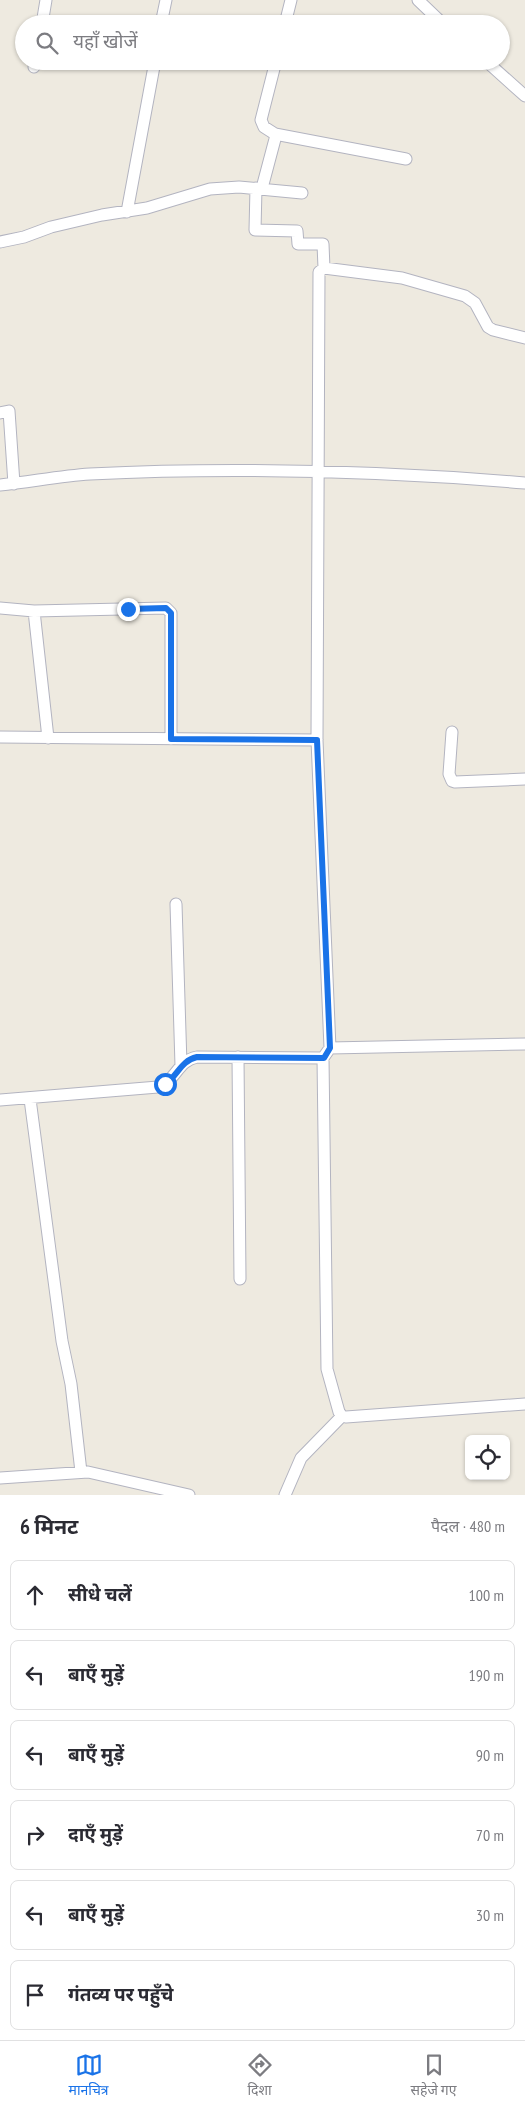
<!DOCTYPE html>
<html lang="hi">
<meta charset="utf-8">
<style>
body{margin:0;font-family:"PT Sans Narrow","Noto Sans Devanagari",sans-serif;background:#f2f2f3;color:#2b2b33}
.controls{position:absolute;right:15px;bottom:15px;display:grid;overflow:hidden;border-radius:8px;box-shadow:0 1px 4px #0004}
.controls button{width:45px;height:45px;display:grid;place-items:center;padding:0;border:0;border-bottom:1px solid #e1e1e2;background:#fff;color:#2b2b33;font:25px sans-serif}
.stop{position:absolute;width:15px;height:15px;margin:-11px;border:4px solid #1a73e8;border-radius:50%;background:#fff}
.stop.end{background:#1a73e8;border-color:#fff;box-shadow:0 1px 5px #0008}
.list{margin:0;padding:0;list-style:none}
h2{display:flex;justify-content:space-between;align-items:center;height:65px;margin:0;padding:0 20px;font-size:21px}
h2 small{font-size:16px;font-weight:400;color:#7c7c81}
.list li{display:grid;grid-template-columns:32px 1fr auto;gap:15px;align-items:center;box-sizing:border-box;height:70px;margin:0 10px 10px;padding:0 10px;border:1px solid #e1e1e2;border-radius:8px}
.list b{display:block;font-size:19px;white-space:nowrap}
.list em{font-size:16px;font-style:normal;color:#7c7c81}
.icon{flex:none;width:28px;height:28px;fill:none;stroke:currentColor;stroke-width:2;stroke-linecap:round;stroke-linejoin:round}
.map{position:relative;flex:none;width:525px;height:1495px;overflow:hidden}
.search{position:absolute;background:#fff;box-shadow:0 1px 4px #0004;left:15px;right:15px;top:15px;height:55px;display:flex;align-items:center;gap:12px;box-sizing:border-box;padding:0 18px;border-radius:28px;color:#7c7c81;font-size:19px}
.sheet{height:545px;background:#fff}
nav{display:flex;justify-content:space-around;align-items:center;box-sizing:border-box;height:70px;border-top:1px solid #e1e1e2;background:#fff;font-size:14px;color:#7c7c81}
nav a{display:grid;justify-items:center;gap:2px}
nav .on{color:#1a73e8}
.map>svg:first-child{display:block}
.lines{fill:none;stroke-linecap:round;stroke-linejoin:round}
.minor-casing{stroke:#b3b4c0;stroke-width:13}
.minor{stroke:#fff;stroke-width:11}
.route{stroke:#1a73e8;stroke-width:6}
</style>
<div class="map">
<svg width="525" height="1495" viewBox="0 0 525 1495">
<rect width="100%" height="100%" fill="#eeeae0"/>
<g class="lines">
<defs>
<path id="minor" d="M418 0 443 24
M42 24 46 0
M161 24 166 0
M285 24 291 0
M486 61 525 96
M34 67 35 61
M275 134 406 159
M256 188 255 230 297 231 298 244H323L324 268
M262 188 275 139V134L264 127 261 120 276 61
M127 212 155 61
M0 242 24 237 51 227 102 215 147 208 210 189 239 187 302 193
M0 413 9 411 14 484
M0 485C30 482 60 476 90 474 235 467 381 471 525 483
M0 608 34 611 166 608 171 613V739
M34 611 48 738
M452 732 449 774 452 781 455 782 525 779
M0 737 317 740
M176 904 181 1065
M330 1048 317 740 319 272 324 268 402 278 465 296 475 303 488 327 493 330 525 338
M238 1057 240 1279
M323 1058 327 1369 339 1412 342 1416 346 1417 525 1404
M30 1099 62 1341 71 1384 81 1472
M0 1100 158 1087C177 1080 177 1061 197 1057L323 1058 330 1048 525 1044
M0 1478 88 1472 189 1495
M285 1495 301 1458 342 1416"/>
</defs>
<use href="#minor" class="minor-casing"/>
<use href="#minor" class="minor"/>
</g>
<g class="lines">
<path class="route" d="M128 609 166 608 171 613V739L317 740 330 1048 324 1058 197 1057C180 1061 178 1076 165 1084"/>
</g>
</svg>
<div class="controls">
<button><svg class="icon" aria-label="locate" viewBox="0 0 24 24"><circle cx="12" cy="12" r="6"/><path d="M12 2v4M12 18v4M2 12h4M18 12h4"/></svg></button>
</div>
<div class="stop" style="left:165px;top:1084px"></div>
<div class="stop end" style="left:128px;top:609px"></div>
<div class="search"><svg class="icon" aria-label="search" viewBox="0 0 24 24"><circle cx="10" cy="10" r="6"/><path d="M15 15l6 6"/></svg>यहाँ खोजें</div>
</div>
<section class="sheet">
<h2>6 मिनट<small>पैदल · 480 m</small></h2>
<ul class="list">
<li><svg class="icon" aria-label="ahead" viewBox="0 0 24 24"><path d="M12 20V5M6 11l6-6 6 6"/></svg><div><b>सीधे चलें</b></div><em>100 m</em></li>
<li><svg class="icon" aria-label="left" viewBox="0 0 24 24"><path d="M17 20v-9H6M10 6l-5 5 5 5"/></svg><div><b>बाएँ मुड़ें</b></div><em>190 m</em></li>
<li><svg class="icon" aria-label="left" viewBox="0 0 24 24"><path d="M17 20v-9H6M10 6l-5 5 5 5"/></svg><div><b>बाएँ मुड़ें</b></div><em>90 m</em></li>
<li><svg class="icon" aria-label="right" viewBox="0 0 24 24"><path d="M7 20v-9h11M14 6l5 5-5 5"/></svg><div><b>दाएँ मुड़ें</b></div><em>70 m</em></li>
<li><svg class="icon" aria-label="left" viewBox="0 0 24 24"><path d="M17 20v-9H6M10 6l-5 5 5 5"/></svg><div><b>बाएँ मुड़ें</b></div><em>30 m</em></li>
<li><svg class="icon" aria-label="arrive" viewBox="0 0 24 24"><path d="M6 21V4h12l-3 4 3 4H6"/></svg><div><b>गंतव्य पर पहुँचे</b></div></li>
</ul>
</section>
<nav>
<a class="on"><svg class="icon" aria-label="map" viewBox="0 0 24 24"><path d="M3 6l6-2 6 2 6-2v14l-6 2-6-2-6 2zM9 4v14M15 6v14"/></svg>मानचित्र</a>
<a><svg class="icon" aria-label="directions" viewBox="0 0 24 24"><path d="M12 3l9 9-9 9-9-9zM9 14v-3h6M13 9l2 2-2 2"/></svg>दिशा</a>
<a><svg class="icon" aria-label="saved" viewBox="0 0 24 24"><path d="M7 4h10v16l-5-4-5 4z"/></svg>सहेजे गए</a>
</nav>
